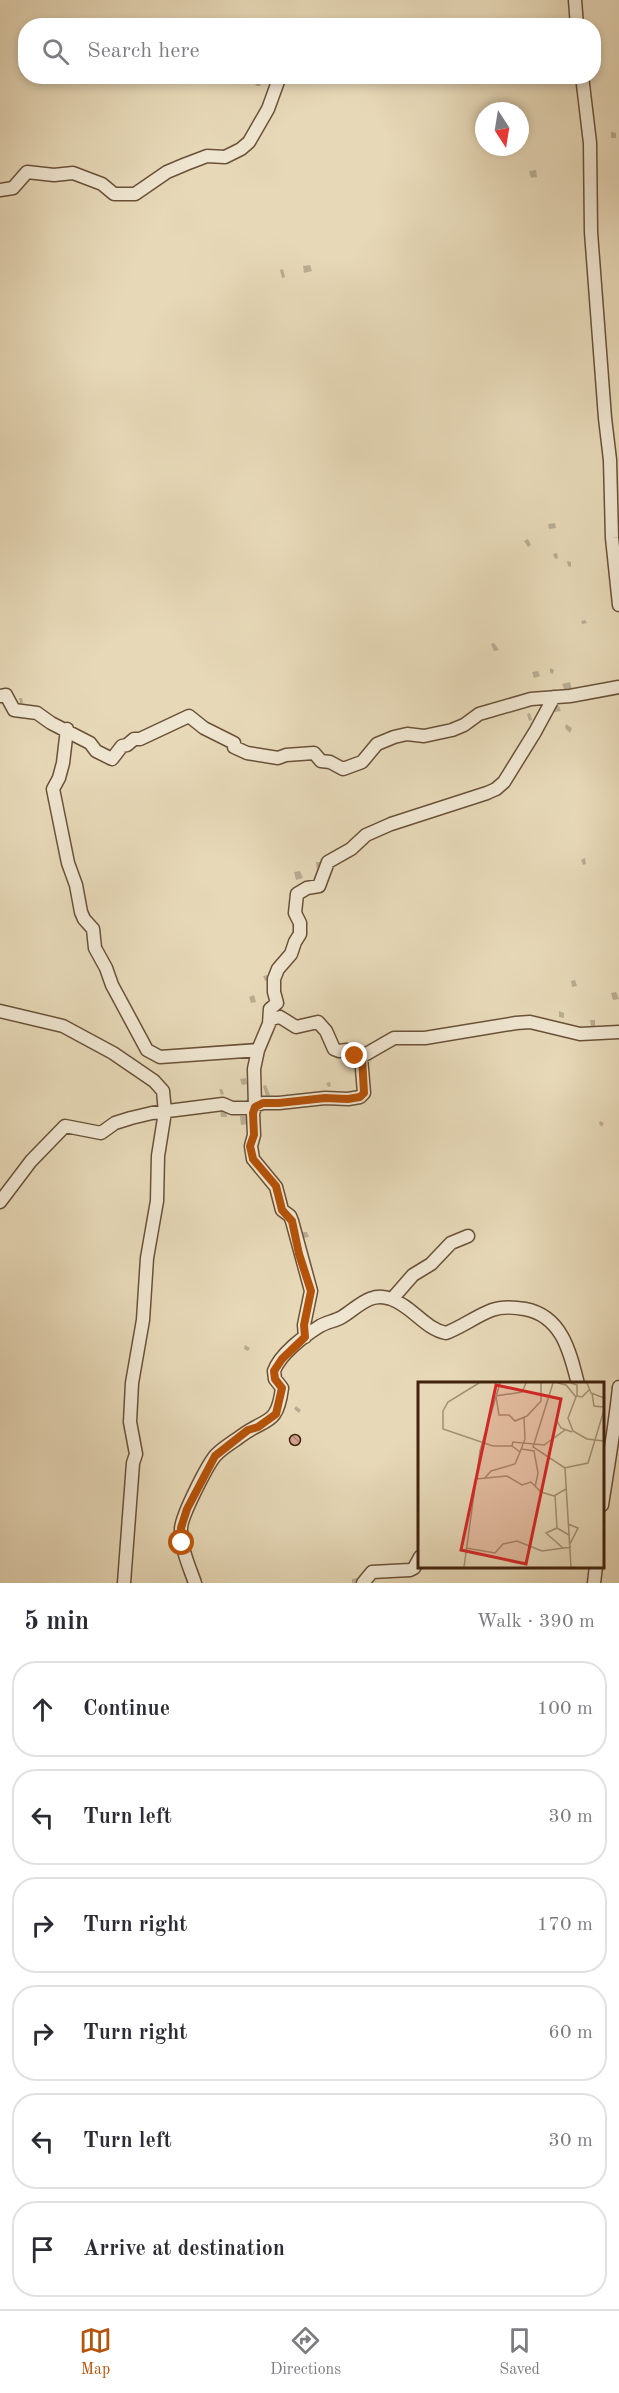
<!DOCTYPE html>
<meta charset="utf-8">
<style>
body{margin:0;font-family:"Old Standard TT",serif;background:#f7f7f7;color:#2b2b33}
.compass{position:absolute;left:475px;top:102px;width:54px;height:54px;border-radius:50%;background:#fff;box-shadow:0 3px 9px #0003;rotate:168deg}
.stop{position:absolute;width:18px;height:18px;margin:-14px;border:4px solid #b45309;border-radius:50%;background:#fff}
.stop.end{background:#b45309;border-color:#fff;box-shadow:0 2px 6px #0008}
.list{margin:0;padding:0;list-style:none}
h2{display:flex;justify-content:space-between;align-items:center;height:78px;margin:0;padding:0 24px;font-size:26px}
h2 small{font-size:20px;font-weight:400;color:#7c7c81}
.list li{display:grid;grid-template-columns:39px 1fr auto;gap:18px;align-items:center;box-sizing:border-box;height:96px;margin:0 12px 12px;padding:0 12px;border:2px solid #e1e1e2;border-radius:24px}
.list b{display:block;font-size:22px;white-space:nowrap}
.list em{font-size:20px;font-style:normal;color:#7c7c81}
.icon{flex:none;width:33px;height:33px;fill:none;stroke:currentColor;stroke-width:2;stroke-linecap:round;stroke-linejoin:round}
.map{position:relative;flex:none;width:619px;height:1583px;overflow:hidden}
.search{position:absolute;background:#fff;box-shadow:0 3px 9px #0003;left:18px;right:18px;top:18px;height:66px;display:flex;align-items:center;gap:15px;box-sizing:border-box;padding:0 21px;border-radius:24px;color:#7c7c81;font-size:22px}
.sheet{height:726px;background:#fff}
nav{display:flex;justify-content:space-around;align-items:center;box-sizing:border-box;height:84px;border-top:2px solid #e1e1e2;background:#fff;font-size:16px;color:#7c7c81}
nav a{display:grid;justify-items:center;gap:3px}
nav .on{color:#b45309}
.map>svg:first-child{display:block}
.shadow{fill:#0003}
.building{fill:url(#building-back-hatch);stroke:#42240e;stroke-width:1.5}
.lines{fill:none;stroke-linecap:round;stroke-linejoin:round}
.minor-casing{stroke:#6b5138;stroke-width:15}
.minor{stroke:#efe6d1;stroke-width:12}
.route{stroke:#b45309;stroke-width:8}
.inset-road{fill:none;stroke:#a59174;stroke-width:1.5}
.view{fill:#d62828;fill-opacity:0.15;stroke:#d62828;stroke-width:3}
.inset-edge{fill:none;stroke:#42240e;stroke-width:3}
</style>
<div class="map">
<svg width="619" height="1583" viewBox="0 0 619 1583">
<defs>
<pattern id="building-back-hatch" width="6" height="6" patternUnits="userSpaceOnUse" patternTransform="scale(1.5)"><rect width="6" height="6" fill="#d5a290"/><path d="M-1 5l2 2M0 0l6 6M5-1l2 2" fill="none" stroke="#ae8474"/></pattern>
</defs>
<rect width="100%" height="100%" fill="#e7d9b8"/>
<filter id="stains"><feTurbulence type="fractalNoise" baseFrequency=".00333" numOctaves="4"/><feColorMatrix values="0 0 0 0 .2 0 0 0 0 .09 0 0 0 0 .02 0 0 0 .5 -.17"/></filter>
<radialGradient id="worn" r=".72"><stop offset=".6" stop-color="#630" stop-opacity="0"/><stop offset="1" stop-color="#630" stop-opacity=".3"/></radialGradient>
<path class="shadow" d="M517 19 522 23 520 26 515 22Z
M258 78 261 85 260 86H256L253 80Z
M611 132 616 133V138H611Z
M486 147H490L489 152 486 151Z
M536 170 537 177 531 178 529 171Z
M310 265 312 271 304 273 303 266Z
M283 269 285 277 282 278 280 270Z
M555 523 556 528 549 529 548 524Z
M528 539 531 545 528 547 524 541Z
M557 553 558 558 555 559 553 554Z
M567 561 571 562V567L568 566Z
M585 620 587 623 582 624 581 621Z
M494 643 499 650 494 651 491 644Z
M550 668 554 670 553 674 550 673Z
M538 671 540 676 534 678 532 672Z
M570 682 572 689 565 691 562 684Z
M19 698H22L23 703 20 704Z
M559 706 561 711 555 712 553 707Z
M530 713 532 720 529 721 527 714Z
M566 724 572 728 570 733 565 728Z
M585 858 586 864 583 865 581 860Z
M316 862H321L322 868 317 869Z
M300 871 303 878 296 880 294 872Z
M267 975 269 980 265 981 263 976Z
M575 980 577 986 572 987 571 981Z
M616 992 619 999 613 1000 611 993Z
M254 995 256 1002 251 1003 249 997Z
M559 1011 564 1013V1018L559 1017Z
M590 1020H595V1026H591Z
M246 1078 247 1084 242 1085 240 1079Z
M330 1082 331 1086 328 1087 326 1083Z
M266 1085 270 1095 266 1096 263 1086Z
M219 1089H222L224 1094 221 1095Z
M220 1110H226L227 1117H221Z
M240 1116H247L248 1124 241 1125Z
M600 1121 604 1123 602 1127 599 1124Z
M302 1232H307L309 1237 304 1238Z
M245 1345 250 1348 248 1351 244 1349Z
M296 1406 301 1410 299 1413 294 1409Z
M291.5 1441a4.5 4.5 0 1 1 9 0a4.5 4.5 0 1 1-9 0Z
M357 1578 358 1583H352V1579Z"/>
<path class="building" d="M289.5 1440a5.5 5.5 0 1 1 11 0a5.5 5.5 0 1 1-11 0Z"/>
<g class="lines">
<defs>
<path id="minor" d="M575 0 577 26
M582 76 590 143 591 232 605 418 610 460 612 538 619 605
M0 190 13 188 27 172 54 175 73 173 102 184 114 194H135L167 172 186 164 207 156 225 157 241 149 249 142 268 109 280 76
M0 696 6 695 14 710 37 713 51 723 90 743 96 751 112 759 122 746 127 745 134 739H140L189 716 204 728 234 743V747L247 753 278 758 286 755 314 753 321 761 330 762 343 769 362 762 377 744 394 737 407 734 424 736 452 730 464 725 479 714 531 699 570 696 619 687
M67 729 63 763 59 778 53 789 68 863 76 885 81 912 84 919 93 929 95 948 106 968 112 985 147 1050 160 1057 258 1050
M0 1011 63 1026 113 1053 154 1081 163 1091 165 1112 158 1156 157 1201 147 1258 143 1320 132 1383 130 1422 136 1454 133 1463 124 1583
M269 1024 270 1009 277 1003 274 992V979L278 969 291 954 295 942 300 934V923L295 913 297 894 307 888 319 886 328 862 351 849 366 835 391 824 487 793 496 789 504 782 535 732 554 697
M0 1202 31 1161 65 1126 101 1133 115 1123 131 1118 152 1113 223 1104 232 1108H247L263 1103H279L325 1098 348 1099 360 1097 364 1093 361 1057
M392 1299 413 1275 431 1264 451 1243 468 1236
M305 1337 304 1325 311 1291 292 1221 290 1216 282 1210 276 1187 253 1159 251 1146 254 1135 253 1113 255 1107 254 1069 258 1050 271 1019 280 1017 296 1027 318 1022 326 1031 334 1049 339 1051 347 1050 355 1056 361 1057 394 1038H425L516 1023 530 1022 580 1034 619 1032
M602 1505C608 1466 615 1427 619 1387
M195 1583C189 1566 181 1549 181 1530 180 1518 207 1466 215 1456 222 1448 233 1442 241 1436 266 1417 277 1427 282 1388L275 1379 274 1371C280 1354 304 1336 320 1326 327 1322 335 1321 342 1317 358 1307 371 1291 391 1299 412 1306 425 1329 446 1333 462 1327 476 1316 492 1310 503 1306 514 1307 525 1309 562 1316 570 1352 578 1384
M363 1583 372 1572 410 1570 414 1568 420 1557
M594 1583 596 1566"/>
</defs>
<use href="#minor" class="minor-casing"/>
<use href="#minor" class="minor"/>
</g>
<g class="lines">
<path class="route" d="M182 1543 181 1528 187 1509 215 1456 248 1430 258 1427 276 1414 282 1388 275 1379 274 1371 282 1359 305 1337 304 1325 311 1291 299 1254 292 1221 282 1210 276 1186 253 1159 250 1146 254 1135 253 1113 255 1107 263 1103H279L325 1098 348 1099 360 1097 364 1093 362 1057 355 1056"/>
</g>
<g transform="translate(418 1382)">
<rect width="186" height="186" fill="#e7d9b8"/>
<path class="inset-road" d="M61 1 30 20 25 29V47L75 64H94L102 70 107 57 106 36M108 1 104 10 78 14 81 33H91L97 39 109 34 123 19V1M135 1 115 65 147 86 153 185M140 1 148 3 158 15 150 36 155 49 169 57 186 59M153 1 159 3V14L164 15 171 8M169 1 173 11 186 16M174 11 176 24 186 25M139 39 143 46 154 50M94 64 95 60 126 63 147 48M104 67 116 69 120 91 117 105M146 86 170 81 186 28M58 97 89 94 104 103 113 100 123 110 136 114 148 107M66 97 73 89 97 82 102 70M137 113 139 146 151 153M150 142 160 146 152 162M139 146 128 151 145 166M48 166 77 171 85 162 99 159 124 169 153 165M46 185 62 69 82 1"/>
<path class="view" d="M78 3 143 17 108 182 43 168Z"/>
<rect width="186" height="186" class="inset-edge"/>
</g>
<rect width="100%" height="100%" filter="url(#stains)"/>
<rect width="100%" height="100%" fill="url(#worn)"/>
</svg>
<svg class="compass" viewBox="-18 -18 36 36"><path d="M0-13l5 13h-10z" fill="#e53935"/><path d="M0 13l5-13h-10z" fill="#7c7c81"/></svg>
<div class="stop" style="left:182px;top:1543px"></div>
<div class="stop end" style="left:355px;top:1056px"></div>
<div class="search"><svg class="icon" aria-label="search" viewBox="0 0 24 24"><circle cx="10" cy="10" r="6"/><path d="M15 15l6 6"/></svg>Search here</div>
</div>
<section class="sheet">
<h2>5 min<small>Walk · 390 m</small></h2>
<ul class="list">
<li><svg class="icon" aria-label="ahead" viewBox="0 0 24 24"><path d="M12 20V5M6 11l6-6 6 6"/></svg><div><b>Continue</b></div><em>100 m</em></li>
<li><svg class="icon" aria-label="left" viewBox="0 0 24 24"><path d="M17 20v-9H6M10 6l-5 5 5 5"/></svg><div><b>Turn left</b></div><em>30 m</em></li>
<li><svg class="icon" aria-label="right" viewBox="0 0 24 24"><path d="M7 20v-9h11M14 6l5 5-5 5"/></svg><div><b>Turn right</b></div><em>170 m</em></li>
<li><svg class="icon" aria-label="right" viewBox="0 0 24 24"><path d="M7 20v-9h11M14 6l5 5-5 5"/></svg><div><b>Turn right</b></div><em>60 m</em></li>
<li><svg class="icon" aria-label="left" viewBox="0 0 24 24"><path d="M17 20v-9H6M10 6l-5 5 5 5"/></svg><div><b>Turn left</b></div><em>30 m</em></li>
<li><svg class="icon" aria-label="arrive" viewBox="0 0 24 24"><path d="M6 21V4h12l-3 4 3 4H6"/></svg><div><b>Arrive at destination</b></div></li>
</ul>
</section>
<nav>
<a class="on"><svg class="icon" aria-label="map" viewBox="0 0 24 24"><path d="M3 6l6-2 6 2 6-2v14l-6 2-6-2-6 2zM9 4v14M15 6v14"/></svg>Map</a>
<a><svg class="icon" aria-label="directions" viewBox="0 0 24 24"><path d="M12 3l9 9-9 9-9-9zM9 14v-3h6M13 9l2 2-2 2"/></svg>Directions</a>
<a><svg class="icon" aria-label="saved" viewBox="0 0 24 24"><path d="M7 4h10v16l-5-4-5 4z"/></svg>Saved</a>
</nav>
